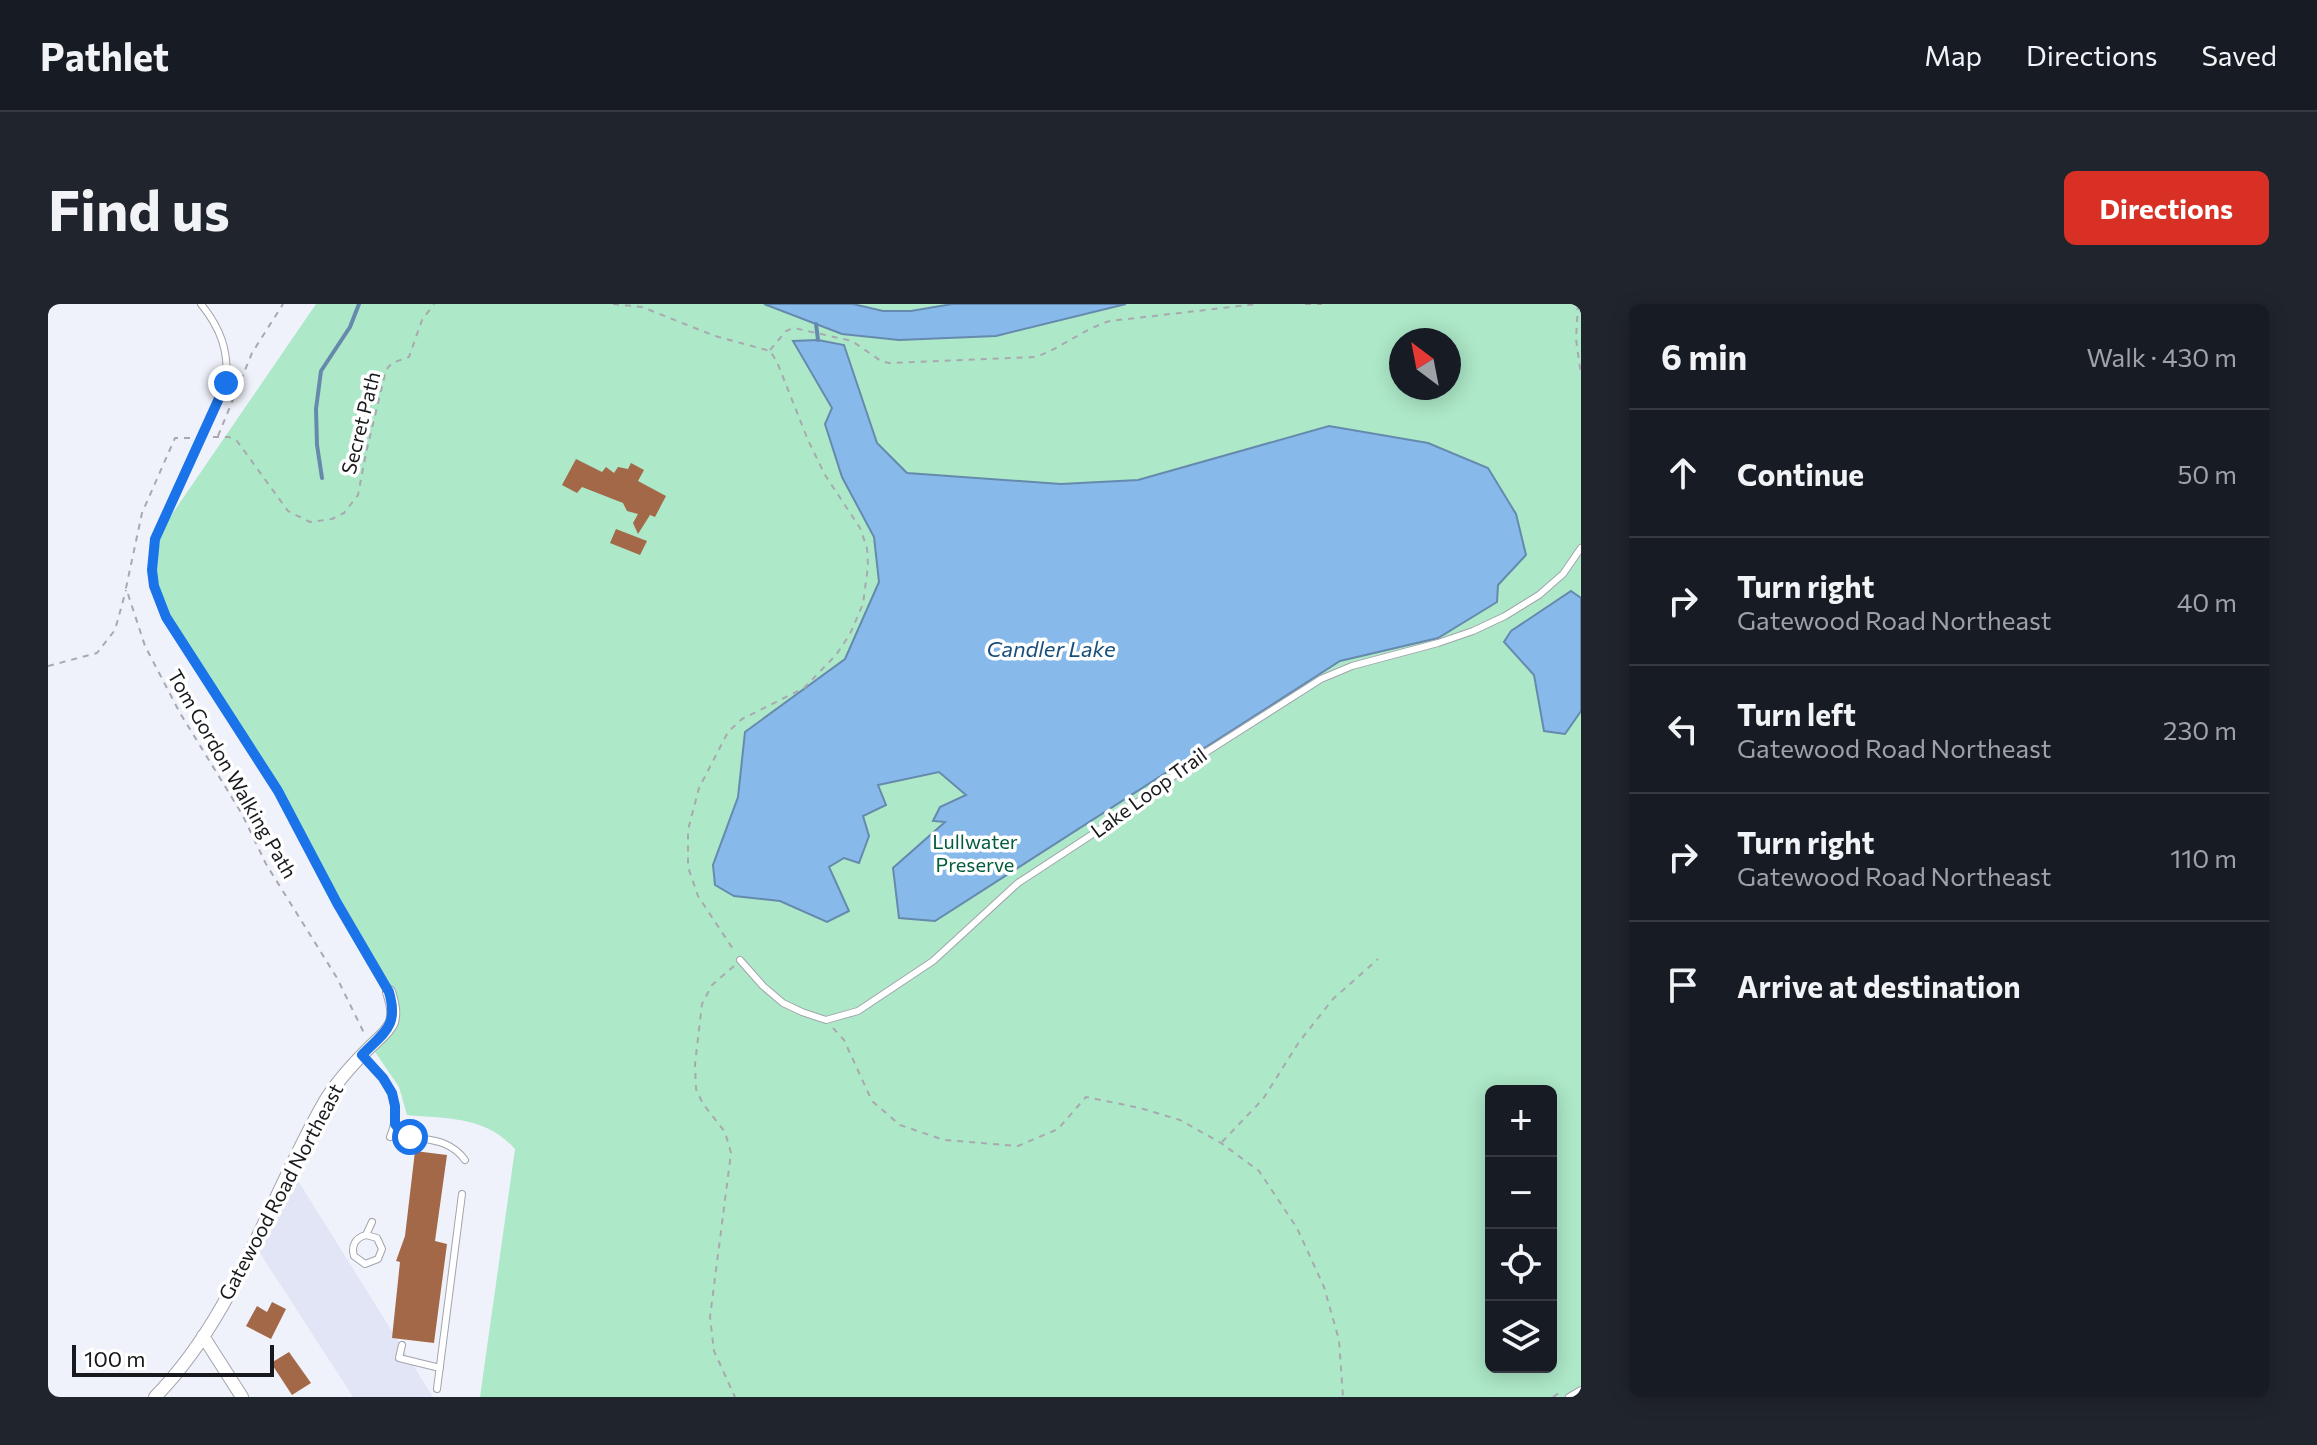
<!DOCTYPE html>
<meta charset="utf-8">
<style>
body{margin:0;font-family:Commissioner,sans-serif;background:#20242c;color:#f1f3f6}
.controls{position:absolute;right:24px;bottom:24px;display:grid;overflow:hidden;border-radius:12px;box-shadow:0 4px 20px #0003}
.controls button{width:72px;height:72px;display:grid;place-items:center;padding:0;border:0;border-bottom:2px solid #363941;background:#171b24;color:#f1f3f6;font:40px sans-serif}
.compass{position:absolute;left:1341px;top:24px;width:72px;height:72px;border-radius:50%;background:#171b24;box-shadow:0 4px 20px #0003;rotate:328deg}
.scale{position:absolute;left:24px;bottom:20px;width:202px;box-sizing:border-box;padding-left:8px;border:4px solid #18191c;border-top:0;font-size:22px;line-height:28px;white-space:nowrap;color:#18191c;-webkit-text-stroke:6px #fff;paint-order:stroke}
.stop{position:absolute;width:24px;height:24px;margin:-18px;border:6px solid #1a73e8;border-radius:50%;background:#fff}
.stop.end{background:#1a73e8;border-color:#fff;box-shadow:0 2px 8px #0008}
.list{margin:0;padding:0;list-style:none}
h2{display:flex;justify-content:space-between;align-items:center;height:104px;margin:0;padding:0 32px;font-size:34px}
h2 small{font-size:26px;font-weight:400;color:#9ea1a6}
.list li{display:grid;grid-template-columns:52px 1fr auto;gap:24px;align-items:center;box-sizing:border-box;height:128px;padding:0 32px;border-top:2px solid #363941}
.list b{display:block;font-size:30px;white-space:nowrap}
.list p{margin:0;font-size:26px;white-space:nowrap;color:#9ea1a6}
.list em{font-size:26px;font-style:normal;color:#9ea1a6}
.icon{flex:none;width:44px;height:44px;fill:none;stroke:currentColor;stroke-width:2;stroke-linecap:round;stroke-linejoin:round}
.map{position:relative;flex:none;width:1533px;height:1093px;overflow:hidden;border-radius:12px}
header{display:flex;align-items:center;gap:48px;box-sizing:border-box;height:112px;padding:0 40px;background:#171b24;border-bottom:2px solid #363941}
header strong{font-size:38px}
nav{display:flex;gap:44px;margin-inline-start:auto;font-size:28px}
.intro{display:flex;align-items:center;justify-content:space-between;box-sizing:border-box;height:192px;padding:0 48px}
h1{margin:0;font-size:56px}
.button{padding:20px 36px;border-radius:12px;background:#d93025;color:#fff;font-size:28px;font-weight:700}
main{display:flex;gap:48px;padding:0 48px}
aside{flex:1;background:#171b24;border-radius:12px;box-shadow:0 4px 20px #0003}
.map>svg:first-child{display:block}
.built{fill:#e2e5f5}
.green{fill:#ade8c8;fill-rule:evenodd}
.water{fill:#87baeb;stroke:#668aad;stroke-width:2}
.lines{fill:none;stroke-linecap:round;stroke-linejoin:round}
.stream{stroke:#668aad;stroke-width:4}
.building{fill:#a36848}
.service-casing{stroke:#a2a4ac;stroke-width:8}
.minor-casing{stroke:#a2a4ac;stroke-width:14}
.path{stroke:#a8a9b0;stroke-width:2;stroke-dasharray:6 6;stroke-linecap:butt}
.service{stroke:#fff;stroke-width:6}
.minor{stroke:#fff;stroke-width:12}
.route{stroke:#1a73e8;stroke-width:10}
.labels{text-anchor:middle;stroke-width:7;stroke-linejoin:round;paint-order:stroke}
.street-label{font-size:20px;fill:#18191c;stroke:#fff}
.park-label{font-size:20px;fill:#005c3b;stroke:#fff}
.water-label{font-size:22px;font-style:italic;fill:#184e7c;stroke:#fff}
</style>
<header>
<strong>Pathlet</strong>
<nav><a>Map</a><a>Directions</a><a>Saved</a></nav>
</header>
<div class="intro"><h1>Find us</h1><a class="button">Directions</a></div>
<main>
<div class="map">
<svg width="1533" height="1093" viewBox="0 0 1533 1093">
<rect width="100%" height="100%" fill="#f0f2fb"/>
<path class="built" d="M249 875 385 1093H305L210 946Z"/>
<path class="green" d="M268 0H1533V1086L1521 1093H432L467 845C437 812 401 815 359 811L351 783 323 742 338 728 341 688 289 599 242 508 118 313 106 282 107 235ZM1353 36H1401V84H1353ZM1443 787H1503V1063H1443Z"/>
<path class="water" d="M716 0H805L835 7H863L904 0H1078L948 32 851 36 794 30Z
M770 36 796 41 829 139 859 169 1013 180 1090 176 1281 122 1380 139 1440 164 1468 210 1478 251 1450 281 1449 298 1390 334 1292 357 887 617 851 614 845 564 897 518 885 517 892 503 918 491 891 468 830 481 838 501 815 512 821 532 811 559 796 554 781 563 801 607 779 618 732 597 686 592 667 581 665 561 690 493 697 428 797 355 831 278 826 233 794 173 777 120 784 104 745 37Z
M1523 287 1533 294V407L1517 430 1496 427 1486 371 1456 338 1463 327Z"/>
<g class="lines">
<path class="stream" d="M768 20 770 36
M274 174 269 141 268 105 273 67 302 23 311 0"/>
</g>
<path class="building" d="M528 155 554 168 558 163 566 169 570 163 580 165 583 159 596 166 590 177 618 192 607 213 602 211 590 230 585 219 590 210 579 207 575 199 534 183 529 189 514 181Z
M568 225 599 237 592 251 562 239Z
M367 847 399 851 387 937 399 940 386 1039 344 1034 352 958 348 957 357 932Z
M224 998 238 1005 223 1035 198 1022 209 1002 219 1008Z
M241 1048 263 1079 244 1091 223 1059Z"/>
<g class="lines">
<defs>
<path id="service" d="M153 0C173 25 181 47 178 79L107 235 104 266 106 282 118 313 230 487 289 599 341 688
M692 656 715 682 735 699 754 708 778 716 810 707 885 657 970 579 1054 524 1160 447 1273 375 1304 362 1390 339 1425 327 1457 312 1491 291 1515 270 1533 244
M314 751C338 777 357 796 342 833
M347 820 356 831C380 837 401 834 417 856
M318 931 329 934 334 945 330 955 317 960 306 952C303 942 307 934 318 931L324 918
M354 1041 351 1054 392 1064
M389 1085 414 890
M1521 1093 1533 1086"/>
<path id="minor" d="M155 1032 194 1093
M107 1093C188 1011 220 895 277 797 289 777 304 761 320 745 328 736 339 730 344 718 347 707 344 698 341 688"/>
</defs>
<use href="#service" class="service-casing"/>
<use href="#minor" class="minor-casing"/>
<path class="path" d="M565 0 594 3 667 32 722 47 729 58 760 136 777 171 812 224 819 244 820 262 815 300 802 330 788 351 756 384 694 415 680 428 651 484 640 526V563L650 592 687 648
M1257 0H1274
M1530 0 1528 35 1533 71
M722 46 738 27 746 24 804 37 833 57 841 59 987 53C1014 44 1035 25 1062 17L1209 0
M170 132 204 49 235 0
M165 133H181L189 137 240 207 262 218 284 215 296 209 310 191 318 149 338 66 344 59 361 53 374 16 386 0
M142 134H127L94 209 78 284 97 342 132 409 194 510 218 560 289 674 317 731
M0 362 49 349 67 326 78 286
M686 662 664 681 654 700 647 760 648 785 655 800 677 828 683 849 662 1013 666 1047 687 1093
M785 724 796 736 824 797 852 821 896 836 970 842 1010 825 1038 793 1092 804 1132 816 1173 839 1211 867 1249 924 1276 983 1291 1036 1295 1093
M1174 838 1215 795 1251 738 1285 695 1330 655
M1505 1093 1511 1089"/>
<use href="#service" class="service"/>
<use href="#minor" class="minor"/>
</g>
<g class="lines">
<path class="route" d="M178 79 107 235 104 266 106 282 118 313 230 487 289 599 341 688C351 723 336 728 314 751L335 774 344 789 347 802V820L356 831 362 833"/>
</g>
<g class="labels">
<g class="street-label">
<text transform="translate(313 119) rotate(-76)" y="7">Secret Path</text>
<text transform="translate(184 470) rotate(60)" y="7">Tom Gordon Walking Path</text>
<text transform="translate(1101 489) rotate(-36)" y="7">Lake Loop Trail</text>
<text transform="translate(233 888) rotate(-62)" y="7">Gatewood Road Northeast</text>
</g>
<g class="park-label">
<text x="927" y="545">Lullwater<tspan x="927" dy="23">Preserve</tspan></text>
</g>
<g class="water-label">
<text x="1003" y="353">Candler Lake</text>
</g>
</g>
</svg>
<div class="controls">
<button>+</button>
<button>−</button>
<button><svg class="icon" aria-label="locate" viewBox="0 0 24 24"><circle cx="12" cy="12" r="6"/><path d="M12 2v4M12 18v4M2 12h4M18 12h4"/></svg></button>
<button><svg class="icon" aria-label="layers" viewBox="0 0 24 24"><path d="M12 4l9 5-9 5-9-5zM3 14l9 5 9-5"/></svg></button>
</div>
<svg class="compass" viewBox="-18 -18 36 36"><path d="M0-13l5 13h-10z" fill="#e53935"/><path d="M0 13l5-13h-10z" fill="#9ea1a6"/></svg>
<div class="scale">100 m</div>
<div class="stop" style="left:362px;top:833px"></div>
<div class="stop end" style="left:178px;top:79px"></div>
</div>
<aside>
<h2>6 min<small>Walk · 430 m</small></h2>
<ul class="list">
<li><svg class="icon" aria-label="ahead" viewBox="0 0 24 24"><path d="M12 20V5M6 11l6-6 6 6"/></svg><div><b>Continue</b></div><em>50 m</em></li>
<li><svg class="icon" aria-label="right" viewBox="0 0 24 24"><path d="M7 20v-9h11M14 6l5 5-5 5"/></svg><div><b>Turn right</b><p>Gatewood Road Northeast</p></div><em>40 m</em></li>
<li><svg class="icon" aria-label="left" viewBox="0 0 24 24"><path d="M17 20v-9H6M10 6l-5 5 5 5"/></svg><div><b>Turn left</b><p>Gatewood Road Northeast</p></div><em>230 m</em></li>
<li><svg class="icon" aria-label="right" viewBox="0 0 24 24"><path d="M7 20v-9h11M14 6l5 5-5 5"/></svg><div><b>Turn right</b><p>Gatewood Road Northeast</p></div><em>110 m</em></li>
<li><svg class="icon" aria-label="arrive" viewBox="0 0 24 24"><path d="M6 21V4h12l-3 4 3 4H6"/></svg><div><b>Arrive at destination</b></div></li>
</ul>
</aside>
</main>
